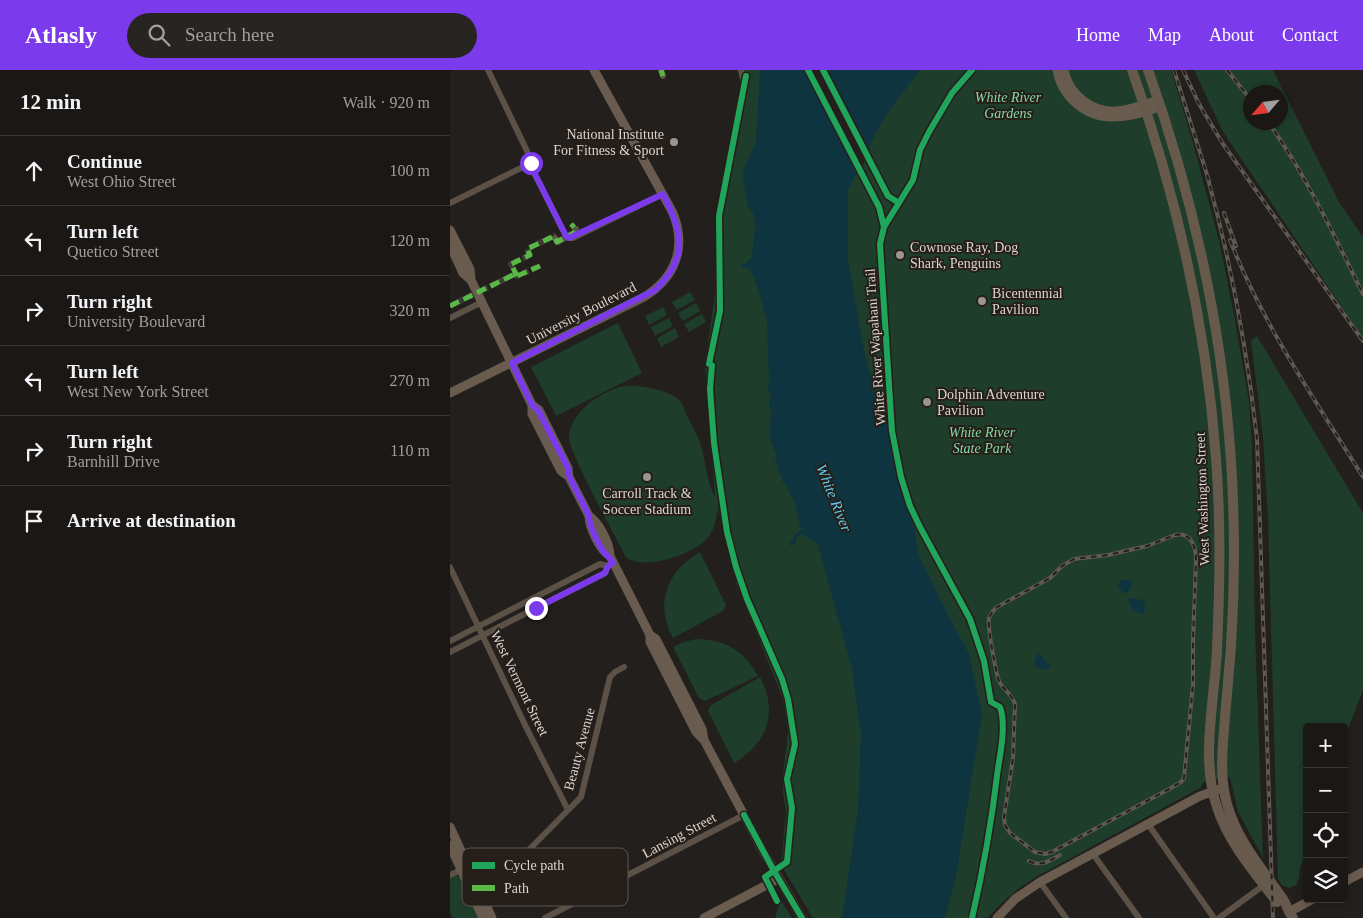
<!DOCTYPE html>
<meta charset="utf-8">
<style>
body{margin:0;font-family:"Times New Roman",serif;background:#272422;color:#f1f3f6}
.controls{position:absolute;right:15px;bottom:15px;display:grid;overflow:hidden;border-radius:5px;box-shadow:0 2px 8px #0003}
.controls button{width:45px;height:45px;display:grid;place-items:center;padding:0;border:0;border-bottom:1px solid #383634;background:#1a1715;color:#f1f3f6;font:25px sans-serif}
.compass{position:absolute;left:793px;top:15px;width:45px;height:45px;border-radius:50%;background:#1a1715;box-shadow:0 2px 8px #0003;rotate:242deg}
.stop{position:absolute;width:15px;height:15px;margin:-11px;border:4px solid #7c3aed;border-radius:50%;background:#fff}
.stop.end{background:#7c3aed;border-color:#fff;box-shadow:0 1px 5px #0008}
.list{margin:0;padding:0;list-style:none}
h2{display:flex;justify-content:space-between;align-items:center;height:65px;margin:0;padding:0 20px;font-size:21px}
h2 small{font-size:16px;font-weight:400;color:#9f9fa0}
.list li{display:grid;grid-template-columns:32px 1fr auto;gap:15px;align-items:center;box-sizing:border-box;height:70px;padding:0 20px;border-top:1px solid #383634}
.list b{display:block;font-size:19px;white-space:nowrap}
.list p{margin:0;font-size:16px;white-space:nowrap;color:#9f9fa0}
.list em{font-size:16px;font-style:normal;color:#9f9fa0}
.icon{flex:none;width:28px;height:28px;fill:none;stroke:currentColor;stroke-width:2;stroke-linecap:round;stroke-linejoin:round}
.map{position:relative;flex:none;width:913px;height:848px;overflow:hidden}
header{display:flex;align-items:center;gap:30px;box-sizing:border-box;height:70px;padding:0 25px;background:#7c3aed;color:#fff}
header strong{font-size:24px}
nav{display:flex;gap:28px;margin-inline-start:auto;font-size:18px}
.search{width:350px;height:45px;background:#272422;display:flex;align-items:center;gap:12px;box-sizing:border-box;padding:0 18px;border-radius:28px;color:#9f9fa0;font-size:19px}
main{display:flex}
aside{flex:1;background:#1a1715}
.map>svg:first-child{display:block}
.green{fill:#1e3d2b;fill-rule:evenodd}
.water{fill:#0e353f}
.pier{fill:#221f1c}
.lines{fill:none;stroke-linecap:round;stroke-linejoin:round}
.street-tunnel{stroke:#3e3a37;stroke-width:6;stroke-dasharray:6 3;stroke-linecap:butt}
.street{stroke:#5c5146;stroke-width:6}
.secondary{stroke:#695c4f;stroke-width:9}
.primary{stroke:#675a4c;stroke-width:10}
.rail-casing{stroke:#5f5953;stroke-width:4}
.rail{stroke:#261e18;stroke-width:2;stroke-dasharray:5.5;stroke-linecap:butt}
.street-bridge{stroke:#5c5146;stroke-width:6}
.quiet{stroke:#58b947;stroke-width:5;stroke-dasharray:10 5;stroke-linecap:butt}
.cycleway-casing{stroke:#261e18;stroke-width:9}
.cycleway{stroke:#20a55d;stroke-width:6}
.route{stroke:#7c3aed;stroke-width:6}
.poi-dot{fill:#9a9592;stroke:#261e18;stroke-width:2}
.labels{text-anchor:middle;stroke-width:4;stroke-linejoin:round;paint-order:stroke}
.park-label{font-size:14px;font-style:italic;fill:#85dba6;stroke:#261e18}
.poi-label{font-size:14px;fill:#dbd5d1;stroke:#261e18;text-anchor:start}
.street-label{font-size:14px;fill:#dbd5d1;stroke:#261e18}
.water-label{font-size:15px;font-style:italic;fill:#5ed0f1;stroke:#261e18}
.key{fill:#261e18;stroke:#5c5550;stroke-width:1}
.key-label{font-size:14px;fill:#dbd5d1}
</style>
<header>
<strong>Atlasly</strong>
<div class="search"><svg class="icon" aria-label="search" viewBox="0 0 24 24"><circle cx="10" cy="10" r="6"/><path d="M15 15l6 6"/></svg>Search here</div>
<nav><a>Home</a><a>Map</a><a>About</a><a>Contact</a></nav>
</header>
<main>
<aside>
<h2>12 min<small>Walk · 920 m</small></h2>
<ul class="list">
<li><svg class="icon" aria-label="ahead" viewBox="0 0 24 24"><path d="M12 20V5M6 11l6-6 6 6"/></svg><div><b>Continue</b><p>West Ohio Street</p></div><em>100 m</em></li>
<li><svg class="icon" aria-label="left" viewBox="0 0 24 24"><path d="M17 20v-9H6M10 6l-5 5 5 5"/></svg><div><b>Turn left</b><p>Quetico Street</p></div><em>120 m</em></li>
<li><svg class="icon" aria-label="right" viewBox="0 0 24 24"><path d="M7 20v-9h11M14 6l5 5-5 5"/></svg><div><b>Turn right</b><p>University Boulevard</p></div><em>320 m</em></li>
<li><svg class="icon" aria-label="left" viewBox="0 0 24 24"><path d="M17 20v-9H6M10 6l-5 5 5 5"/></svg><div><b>Turn left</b><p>West New York Street</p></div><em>270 m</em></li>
<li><svg class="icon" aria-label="right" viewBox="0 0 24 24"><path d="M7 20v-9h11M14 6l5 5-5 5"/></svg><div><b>Turn right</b><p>Barnhill Drive</p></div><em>110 m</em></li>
<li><svg class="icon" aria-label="arrive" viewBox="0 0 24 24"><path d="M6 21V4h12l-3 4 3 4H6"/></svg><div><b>Arrive at destination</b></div></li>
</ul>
</aside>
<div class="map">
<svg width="913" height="848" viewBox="0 0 913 848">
<rect width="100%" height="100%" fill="#221f1c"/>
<path class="green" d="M287 0H721L742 69 770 174 785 250 799 332 802 374 805 560 813 788 788 742 780 707 754 712 750 718 586 807C567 819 552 831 538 848H363L331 795 336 741 333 724V704L338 662 333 629 286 513 268 438C266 448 265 461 256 470 241 485 193 501 176 487 166 468 118 381 119 367 120 343 149 323 170 317 183 313 218 320 228 329 232 332 235 341 237 346 241 354 245 361 249 370 256 388 256 411 265 427L255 295 266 217 268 134 291 14Z
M744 0H823L889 132 913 167V268L773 62ZM831 22V52H801V22Z
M240 222 245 230 227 240 222 232Z
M246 233 250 241 233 251 228 243Z
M213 237 217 245 199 255 195 246Z
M252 244 256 252 239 262 234 254Z
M219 248 223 256 205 266 201 257Z
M168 253 192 303 106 346 81 297Z
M225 258 229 267 211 277 207 268Z
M807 266 913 443V620L894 669V657H857V778L850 799 849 808 846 815 839 818 832 815 828 809 818 449 813 367 801 270Z
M250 482 276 535 273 541 223 568C204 533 217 501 250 482Z
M246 569C276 570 294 580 308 606L255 631 249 628 223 577 234 572Z
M310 607C329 642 317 674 284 693L258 641 261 635Z
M6 805 11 807 29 848H3L0 842V808Z
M330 832H332L342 848H325Z"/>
<path class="water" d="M310 0H470L441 38 427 61 398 120V189L414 281 431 346 435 353 439 354 449 407 464 457 469 486 498 545 519 584 532 644 506 807 495 848H392L408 740 411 665 402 599 367 472 351 464 346 468V473L341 476 339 474 345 464 351 460 346 437 335 413H333C333 407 327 400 328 395L324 390 327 389 319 364 321 350 319 346 322 343 319 335 321 325 317 315 319 313 317 251 305 210 300 199 292 197 291 193 295 194 302 187 305 156 304 145 298 137 294 115 293 101 306 71Z
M672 509 683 511 681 519 675 524 667 516Z
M682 528 692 530 695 535 694 545 688 542H684L678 529Z
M588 582 601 597 597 600 585 597 584 593Z"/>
<path class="pier" d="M355 0H378L420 81 408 104Z"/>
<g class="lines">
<path class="street-tunnel" d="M63 205 66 204 61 194 80 185 77 179 104 166 105 168
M0 236 63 205 67 206 90 196"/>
<path class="street" d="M38 0 77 81 83 101 116 166 119 168H123L213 124
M211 0 213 6
M291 0 294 12
M0 133 81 93
M0 248 32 232
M0 497 76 657 118 740
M0 571 150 494 158 496
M0 582 155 503 158 496 163 493
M698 754 764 848
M643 784 689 848
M0 805 15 798
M59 809 64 795 131 727 160 607 165 602 174 597
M590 812 616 848
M95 848 294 745
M769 848 814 815"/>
<path class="secondary" d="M607 0C612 28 637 48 665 47 681 47 696 41 711 37
M614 0C619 25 642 43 667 41 681 40 695 34 708 30
M0 160 20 199 21 210 82 335V344L111 401 119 407
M0 175 13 203 21 210
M0 323 194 227C225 208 237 178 223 143L144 0
M82 335 89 340 118 398 119 407 139 446C139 457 150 481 160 486
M139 446C149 452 160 474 160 486L200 565V572L246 662 254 670
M200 565 206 569 252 659 254 670 313 781 352 848
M0 757 42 848
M0 775 33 848
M894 812 913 802
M839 842 863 829
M254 848 328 809
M547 848 565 829 590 812 750 726 773 718"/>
<path class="primary" d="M682 0C727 126 756 254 766 388 771 451 770 515 767 578 765 630 750 688 767 737 778 772 805 803 827 832
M698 0C743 126 772 258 781 391 785 453 785 515 781 576 779 604 776 632 774 660 772 685 770 709 777 734 787 770 812 799 833 829 837 835 838 842 843 848"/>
<defs>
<path id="rail" d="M724 0 759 111
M733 0 749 34 773 74 913 271
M777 0 801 30
M818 52C856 105 884 165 913 224
M757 105C781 192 797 280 807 369L823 848
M774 143 786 176
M780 170C813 255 865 330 913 407
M725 465C741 462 746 476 746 490L743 570V614L734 708 731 712 721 718 602 782 595 784 585 782 560 763 555 755 554 747 563 688 565 634C562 624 553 620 549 611 546 603 537 556 539 548 541 543 544 539 549 536L600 508 612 496 624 489 658 485 697 476Z
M579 791C590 797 600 791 610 785"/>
</defs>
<use href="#rail" class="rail-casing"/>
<use href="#rail" class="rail"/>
<path class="street-bridge" d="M105 168 107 172 124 163 126 159"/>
<path class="quiet" d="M211 0 213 6
M63 205 66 204 61 194 80 185 77 179 104 166 107 172 124 163 126 159 121 154
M0 236 63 205 67 206 90 196"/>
<defs>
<path id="cycleway" d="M358 0 429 137 434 157
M373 0 438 126 449 133
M522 0 502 23 479 62 470 80 463 110 434 157 430 174 442 361 451 407 460 436 470 457 520 549 534 591 541 632 550 637C556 653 551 681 548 698 542 749 534 797 522 848
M296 6 269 146 270 241 259 294 262 295 260 319 264 373 277 462 286 497 297 529 332 609 338 629 345 674 337 709 342 738 337 792 315 807 327 831
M294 745 324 801 352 848"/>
</defs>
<use href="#cycleway" class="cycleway-casing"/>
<use href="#cycleway" class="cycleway"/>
</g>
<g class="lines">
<path class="route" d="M81 93 83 100 116 166 119 168 213 124C233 162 239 188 205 220L62 293 82 335 88 340 118 398 119 406 139 446C139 457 147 471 153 481 156 486 160 486 163 493L158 496 155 503 86 538"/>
</g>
<g class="poi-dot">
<circle cx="224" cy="72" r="5"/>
<circle cx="450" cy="185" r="5"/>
<circle cx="532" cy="231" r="5"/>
<circle cx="477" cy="332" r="5"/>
<circle cx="197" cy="407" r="5"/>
</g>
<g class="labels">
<g class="park-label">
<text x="558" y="32">White River<tspan x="558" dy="16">Gardens</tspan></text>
<text x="532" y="367">White River<tspan x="532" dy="16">State Park</tspan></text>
</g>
<g class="poi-label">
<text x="214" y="69" text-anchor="end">National Institute<tspan x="214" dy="16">For Fitness &amp; Sport</tspan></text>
<text x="460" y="182">Cownose Ray, Dog<tspan x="460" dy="16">Shark, Penguins</tspan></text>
<text x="542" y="228">Bicentennial<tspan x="542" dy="16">Pavilion</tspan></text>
<text x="487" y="329">Dolphin Adventure<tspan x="487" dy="16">Pavilion</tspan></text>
<text x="197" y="428" text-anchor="middle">Carroll Track &amp;<tspan x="197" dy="16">Soccer Stadium</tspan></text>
</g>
<g class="street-label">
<text transform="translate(131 243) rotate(-27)" y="5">University Boulevard</text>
<text transform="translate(425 277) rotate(-94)" y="5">White River Wapahani Trail</text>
<text transform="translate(752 429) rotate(-92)" y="5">West Washington Street</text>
<text transform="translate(70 613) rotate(64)" y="5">West Vermont Street</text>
<text transform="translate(129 679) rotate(-75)" y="5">Beauty Avenue</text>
<text transform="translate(229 765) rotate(-28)" y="5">Lansing Street</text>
</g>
<g class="water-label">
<text transform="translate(384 428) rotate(68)" y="5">White River</text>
</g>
</g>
<rect x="12" y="778" width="166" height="58" rx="8" class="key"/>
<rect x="22" y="792" width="23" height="7" fill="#20a55d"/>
<rect x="22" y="815" width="23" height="6" fill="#58b947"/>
<g class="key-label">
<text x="54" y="800">Cycle path</text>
<text x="54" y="823">Path</text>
</g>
</svg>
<div class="controls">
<button>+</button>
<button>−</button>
<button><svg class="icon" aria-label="locate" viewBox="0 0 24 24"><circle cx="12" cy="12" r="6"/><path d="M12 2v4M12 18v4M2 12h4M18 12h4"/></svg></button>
<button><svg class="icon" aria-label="layers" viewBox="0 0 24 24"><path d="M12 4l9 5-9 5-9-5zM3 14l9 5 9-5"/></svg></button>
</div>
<svg class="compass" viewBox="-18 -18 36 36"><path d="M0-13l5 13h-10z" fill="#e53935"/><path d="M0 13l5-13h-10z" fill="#9f9fa0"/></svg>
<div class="stop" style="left:81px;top:93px"></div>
<div class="stop end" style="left:86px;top:538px"></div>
</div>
</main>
